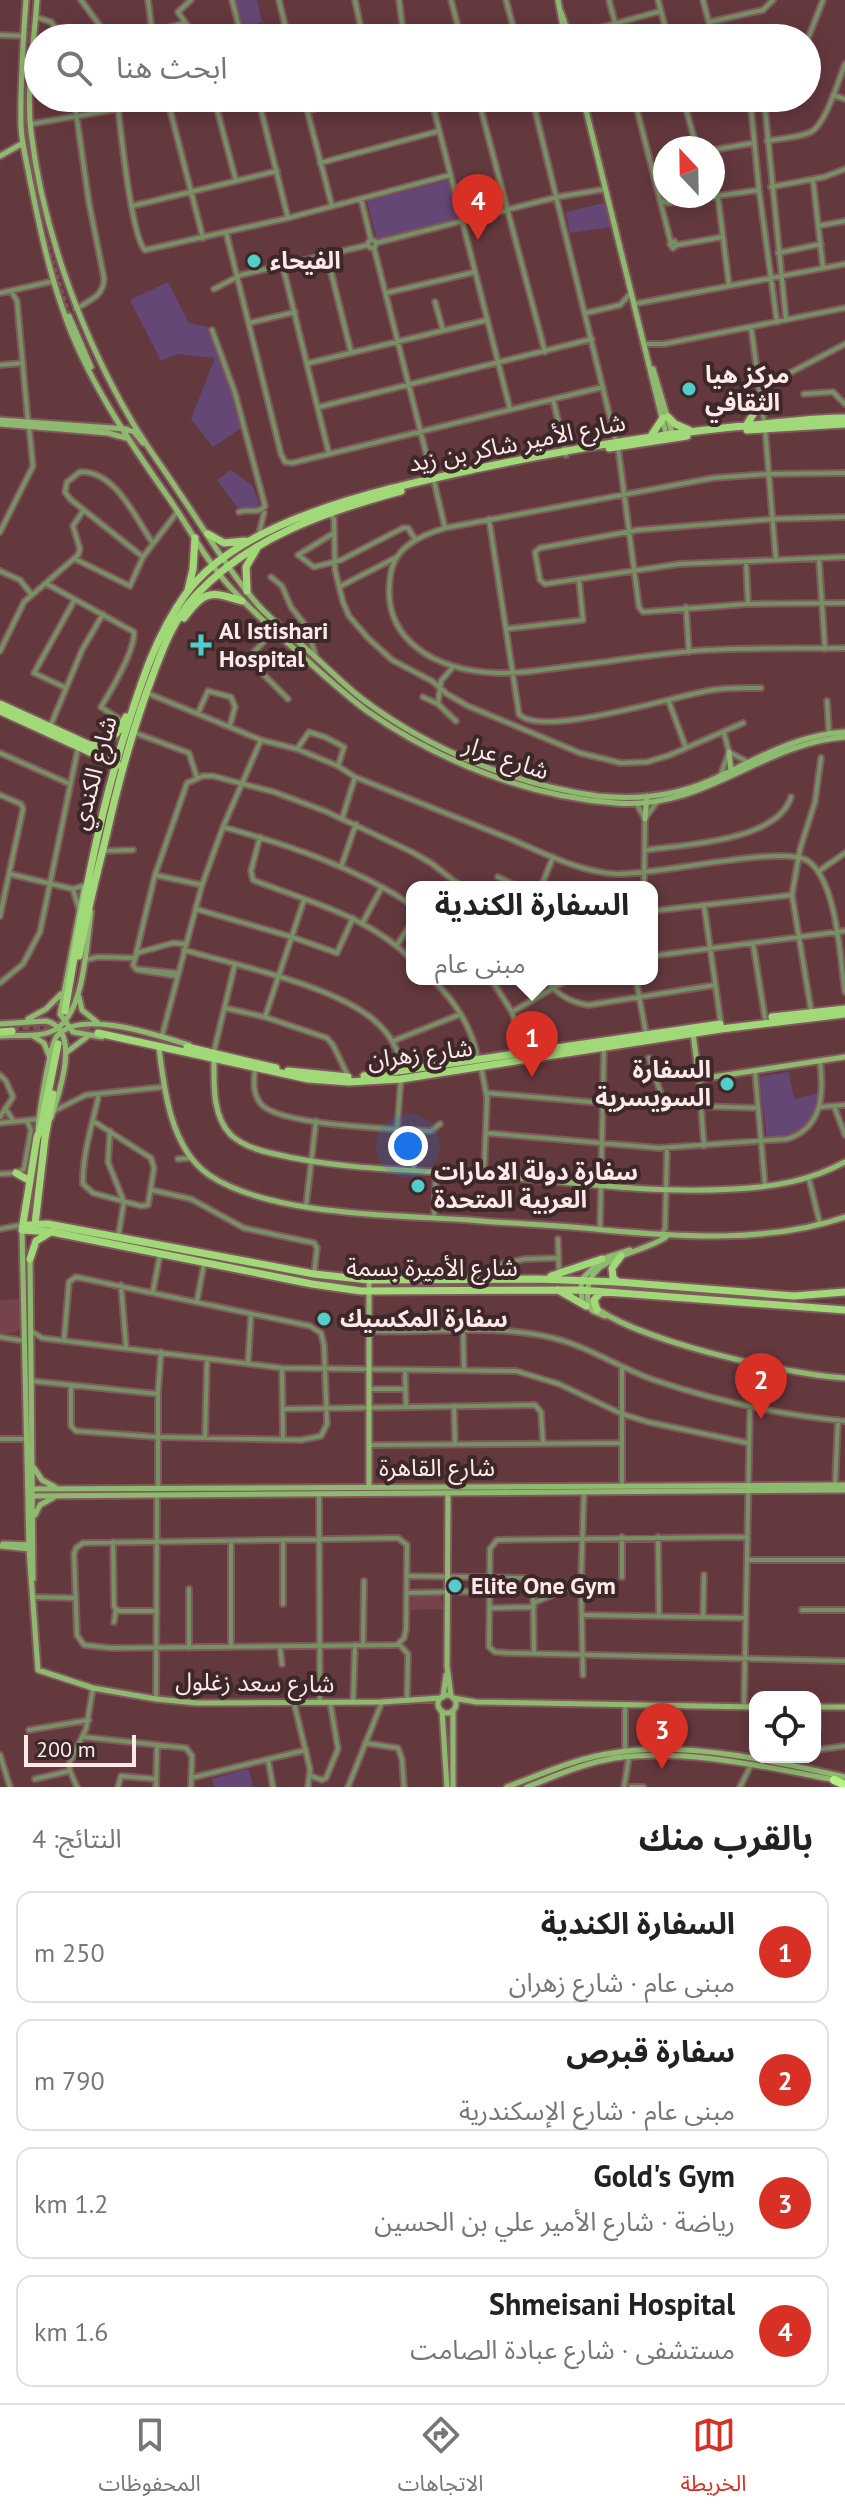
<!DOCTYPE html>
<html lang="ar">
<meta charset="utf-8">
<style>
body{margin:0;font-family:"PT Sans","Noto Sans Arabic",sans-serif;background:#f6f6f6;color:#222;direction:rtl}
.controls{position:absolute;right:24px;bottom:24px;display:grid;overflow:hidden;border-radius:16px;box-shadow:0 4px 20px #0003}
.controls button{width:72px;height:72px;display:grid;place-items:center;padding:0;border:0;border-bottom:2px solid #e0e0e0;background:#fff;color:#222;font:40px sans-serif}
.compass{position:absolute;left:653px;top:136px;width:72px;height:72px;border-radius:50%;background:#fff;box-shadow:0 4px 20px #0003;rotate:338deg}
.scale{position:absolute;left:24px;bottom:20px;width:112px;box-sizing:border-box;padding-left:8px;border:4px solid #fee8e9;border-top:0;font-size:22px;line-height:28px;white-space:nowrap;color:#fee8e9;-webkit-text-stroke:6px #3c2729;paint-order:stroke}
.you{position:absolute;left:408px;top:1146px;width:28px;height:28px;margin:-20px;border:6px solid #fff;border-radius:50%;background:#1a73e8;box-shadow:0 0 0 12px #1a73e833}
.badge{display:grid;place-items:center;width:52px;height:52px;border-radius:50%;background:#d93025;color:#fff;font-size:26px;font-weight:700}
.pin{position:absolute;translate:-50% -66px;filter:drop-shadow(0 2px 4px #0008)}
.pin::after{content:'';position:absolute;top:42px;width:28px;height:24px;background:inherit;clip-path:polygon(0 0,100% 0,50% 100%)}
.popup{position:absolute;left:406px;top:881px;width:252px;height:104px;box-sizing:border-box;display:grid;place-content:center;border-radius:16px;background:#fff;filter:drop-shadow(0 2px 6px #0005);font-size:26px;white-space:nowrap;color:#767676}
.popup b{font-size:30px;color:#222}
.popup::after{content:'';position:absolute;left:50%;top:100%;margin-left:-16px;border:16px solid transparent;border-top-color:#fff}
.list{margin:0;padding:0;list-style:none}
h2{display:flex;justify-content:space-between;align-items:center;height:104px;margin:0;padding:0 32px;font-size:34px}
h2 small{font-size:26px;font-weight:400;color:#767676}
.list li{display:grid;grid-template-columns:52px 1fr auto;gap:24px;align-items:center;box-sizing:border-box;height:112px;margin:0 16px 16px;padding:0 16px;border:2px solid #e0e0e0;border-radius:16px}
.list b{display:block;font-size:30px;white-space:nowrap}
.list p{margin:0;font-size:26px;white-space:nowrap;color:#767676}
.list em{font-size:26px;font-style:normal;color:#767676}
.icon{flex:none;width:44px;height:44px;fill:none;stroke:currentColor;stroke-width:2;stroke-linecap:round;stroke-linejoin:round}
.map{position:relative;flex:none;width:845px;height:1787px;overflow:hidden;direction:ltr}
.search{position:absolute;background:#fff;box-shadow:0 4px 20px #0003;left:24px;right:24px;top:24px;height:88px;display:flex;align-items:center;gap:20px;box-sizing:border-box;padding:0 28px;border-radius:44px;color:#767676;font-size:30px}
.sheet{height:616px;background:#fff}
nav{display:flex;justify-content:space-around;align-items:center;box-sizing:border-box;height:112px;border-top:2px solid #e0e0e0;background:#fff;font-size:22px;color:#767676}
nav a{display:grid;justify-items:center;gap:4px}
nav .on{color:#d93025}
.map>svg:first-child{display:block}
.built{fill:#754349}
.green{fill:#654776}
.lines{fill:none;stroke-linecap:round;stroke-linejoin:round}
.secondary-tunnel{stroke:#7b5358;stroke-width:5;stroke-dasharray:5 2.5;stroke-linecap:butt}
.primary-tunnel{stroke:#7b5358;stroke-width:7;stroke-dasharray:7 3.5;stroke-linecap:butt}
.street-casing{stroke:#80585d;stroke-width:8}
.secondary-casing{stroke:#80585d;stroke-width:9}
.primary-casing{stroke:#80585d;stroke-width:11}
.highway-casing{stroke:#80585d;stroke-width:12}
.street{stroke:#769163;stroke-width:4}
.secondary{stroke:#8eba6f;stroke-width:5}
.primary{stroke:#a1d978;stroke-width:7}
.highway{stroke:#b1f47f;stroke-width:8}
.poi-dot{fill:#53cdca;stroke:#3c2729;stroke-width:3}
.labels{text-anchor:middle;stroke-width:8;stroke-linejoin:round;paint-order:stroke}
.poi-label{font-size:24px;font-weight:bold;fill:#fee8e9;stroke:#3c2729;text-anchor:start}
.street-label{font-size:24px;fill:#fee8e9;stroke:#3c2729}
</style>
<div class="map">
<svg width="845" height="1787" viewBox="0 0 845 1787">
<rect width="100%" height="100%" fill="#64393e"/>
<path class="built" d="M19 1299 21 1325 17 1332 0 1334V1300Z
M440 1596 444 1609 410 1610 412 1597Z"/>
<path class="green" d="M234 0H257L262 22 242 28Z
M448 180 458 220 377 240 367 201Z
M604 203 611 227 570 233 566 212Z
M168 282 189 323 209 327 233 392 241 428 213 447 191 419 215 358 177 354 161 361 130 300Z
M231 470 253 486 260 507 238 508 217 480Z
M789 1072 794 1099 819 1093C816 1128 799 1138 767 1139L759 1077Z
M243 1770H249L253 1787H214L212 1779Z"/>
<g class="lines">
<path class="secondary-tunnel" d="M28 1 24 118 30 166
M45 239 69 316"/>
<path class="primary-tunnel" d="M12 1027 56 1026
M73 1027 98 1029"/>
<defs>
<path id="street" d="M81 0 109 38
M148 0 153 38
M191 0 178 12 196 38
M232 0 242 38
M279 0 288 38
M355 0 363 38
M399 0 404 38
M451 0 461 38
M506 0 516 38
M609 0 619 38
M658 0 668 38
M703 0 713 38
M36 17 51 22 63 38
M709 22 763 10 773 0
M152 32 184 23
M0 35 23 36
M562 38 661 11
M807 41 823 0
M833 95 845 99
M74 98 89 203 104 278C104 296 90 300 76 309
M117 98C120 124 131 237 145 250L288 218 450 175
M167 98 203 238
M214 98 236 181
M258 98 288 218
M304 98 332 206
M431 98 510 409
M478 98 545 352
M532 98 616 442
M634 98 671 243
M683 98 694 138 702 148
M750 98 759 190 777 322
M764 98 786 320
M167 100 179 98
M307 111 355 98
M31 124 118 109
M767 141C781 138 798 138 811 132 826 124 838 81 845 64
M713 150 753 143
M320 163 439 131
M813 180 823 268
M771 187 824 177 845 169
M718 197 729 285
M361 199 371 240
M662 201 668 203 759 190
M132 206 277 171
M818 226 845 221
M226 232 281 454 285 462 292 463 603 387
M368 244a4 4 0 1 1 8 0a4 4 0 1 1-8 0Z
M674 241 677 245 673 248 670 244Z
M376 243 557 197 606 189
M677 245 722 237
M374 248 427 457 429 472 427 478
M778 253 821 244
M327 256 351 352
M283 267 329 454
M214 289 241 275 368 245
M11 291 17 301 28 422
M0 293 54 281
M386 293 475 272
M435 302 443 330
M634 304 845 264
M586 313 620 305 631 293
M249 323 295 312
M751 327 765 429 776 560
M212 330 235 393 265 506C258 515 248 508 239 512
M645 344H664L845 308
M309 363 487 320
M0 365 23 363
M759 389 845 344
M804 394 833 392 845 404
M553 399 566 455
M319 407 592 339
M618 447 639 607 643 612 748 604 845 603
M430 464 445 528
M845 473 768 474 713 478 445 528C422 535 396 546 391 572 378 642 438 671 498 673 520 674 542 670 564 667 607 662 649 655 692 651 743 647 794 649 845 648
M331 515 334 519 335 570 343 602 349 616 368 638 392 660 432 681 447 694 468 706 580 753 621 763 647 762 670 755 743 723
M845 517 773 519 638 530 540 548 535 552 540 580 545 584 679 564 845 557
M489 519 519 714
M0 532 33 466 29 427
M334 533 298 555 314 567 341 560 403 528H408L415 539
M259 534 264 513
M143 557 70 499 65 492 67 482 80 472C115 470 135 517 152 542
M75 559 130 586 143 557 178 511
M819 560 825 649
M746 561 748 604
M0 571 20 580 32 595
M271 577 282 586 291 607 306 626 316 657
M47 584 134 632C135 651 112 689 101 707L124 722
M339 587 397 557
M686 607 689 652
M506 629 583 620 579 580
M274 631 253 653 250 661 288 699
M0 651 24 602 78 555 80 549 73 526 83 511
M66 688 34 673 74 601
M147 693 261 740 297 749 338 766 355 777C408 798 460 819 513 840 545 854 581 872 616 874 655 876 783 844 808 861 837 881 840 958 845 992
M423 697 438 704 456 721
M827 701 829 733
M669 702 686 748
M438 704 441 681 453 667
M198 713 208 691 231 697 235 707 230 725
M519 714C541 739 678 695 712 690 728 687 745 688 761 688
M50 727 82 650 103 614
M133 732 189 753 197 778
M297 749 309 732 325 737 344 747 338 766
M729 752 746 761
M0 753 70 784
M721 774 729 752 724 733
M0 795 21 804 23 809 0 916
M637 804 645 819 644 887
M646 817 657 802
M342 819 355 777
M223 827C289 845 354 867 412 905
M260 837 251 871 253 880C309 902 369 916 412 960
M646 850C684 845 778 841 791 797
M102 851 133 850
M341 867 356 824
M819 871 845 853
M10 874 73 889 85 885
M155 875 202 885
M498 877 519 887
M541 887 553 857
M73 889 79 909
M704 905 721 1024
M196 909 292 937 337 953 353 918
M652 911 792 895
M363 922 382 887
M753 943 765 1018
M397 945 412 922
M184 950C236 965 336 986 375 1021 390 1034 399 1050 402 1069
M136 954 155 875 187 783 203 776H213L274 792 325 811 412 852 431 863 462 887
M652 956 845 931
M85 960 98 957 134 958
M136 969 133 965 137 953 173 943 186 944
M136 969 177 973
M138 970 177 976
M432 979C455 1001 472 1027 478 1059
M491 979 512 1012 524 1053
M545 979C557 994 570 1003 589 1005L715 985
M636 979 646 1034
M0 983 23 964 40 932 78 748
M225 1008 265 1017 327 1038 333 1045 348 1076
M811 1010 792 895 800 849 815 802 821 758
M512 1012 569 979
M265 1017 304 900
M162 1036 202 885 223 827 261 740
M393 1041 461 1014
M214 1051 235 964
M649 1058 665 1106
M481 1067 487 1098 484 1175
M255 1068C254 1081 252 1093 261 1104 279 1126 398 1129 431 1131L440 1124
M755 1071 765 1186
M0 1075 6 1081 13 1097 0 1117
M401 1079 397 1129 415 1170
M699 1079 704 1146
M487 1093 602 1103 758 1108
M834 1106 845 1135
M820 1107 845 1105
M5 1108 14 1122
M54 1111 86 1095 163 1087
M93 1121 151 1158 154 1168 148 1205 141 1206 93 1193 83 1184C82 1155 93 1122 99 1094
M0 1123 39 1119
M110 1131 108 1162 124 1202 118 1237
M486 1133 659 1148 787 1139C823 1128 824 1093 820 1061
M178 1159 191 1158
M0 1174 16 1173 24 1169 31 1130 27 1121
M809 1179 820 1224
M152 1190 191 1199 244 1228 314 1243 317 1248 314 1274
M306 1206 316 1121
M434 1218 436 1172
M0 1229 21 1225
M600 1229 604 1047
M661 1236 665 1228 667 1148
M558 1239 559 1272
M497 1265 525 1259 558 1258
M121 1285 126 1346
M153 1291 160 1255
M197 1301 204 1264
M31 1331 42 1338 282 1368 283 1440
M369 1331C430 1334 493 1323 553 1338 587 1346 620 1368 654 1380 716 1401 780 1415 845 1421
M463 1331 464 1368
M0 1337 24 1341
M64 1339 69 1282 76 1277 310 1326 321 1333 324 1345 327 1424 321 1436 301 1440 157 1437 76 1431 71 1426V1386
M248 1364 251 1314
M282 1368 516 1371 559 1384 622 1414 648 1422 748 1443
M405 1370 406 1407
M32 1381 158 1394V1488
M369 1389H405
M158 1393 161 1352
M454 1406 455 1444
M283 1409 535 1405 541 1412 543 1443
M205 1438 207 1359
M0 1439H28
M369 1445 622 1443
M622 1485V1367
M835 1485 838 1420
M319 1493 320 1702
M622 1537V1577
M658 1537 659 1616
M747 1537 497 1540 490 1549 489 1647 495 1652 509 1653 845 1661
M398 1538 407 1545 406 1630 404 1638 397 1645 111 1648 84 1645 77 1635 74 1554 76 1548 83 1543Z
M113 1542 114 1607 119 1611H157
M747 1560H845
M409 1576 527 1578 533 1590 534 1654
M189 1589V1648
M408 1593 489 1591
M34 1597 74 1598
M533 1603 581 1583
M283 1604V1541
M490 1608 534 1607
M802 1610H845
M584 1615 746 1618
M703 1617 704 1575
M114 1622 116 1609
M399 1644 408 1654 407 1701
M363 1646 364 1581
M231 1647V1541
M280 1647 282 1664
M583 1675 581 1583 584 1492
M156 1699 157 1495
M353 1702 355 1645
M294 1703 310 1769 308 1787
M744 1707 750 1406
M818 1708V1728
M29 1730 89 1720
M84 1737 186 1748 192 1756 191 1787
M365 1743 398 1748 402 1759 404 1787
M815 1750 845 1746
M625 1751V1706
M0 1755 10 1787
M268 1759 273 1787
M780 1762 793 1757
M311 1776 322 1780 326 1778 338 1749 330 1702
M191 1778 306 1750
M35 1779 70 1771
M77 1787 70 1771 69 1764 86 1729 93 1688
M118 1787 121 1776 156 1779
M156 1787 157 1745
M348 1787 382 1702
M624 1787 629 1757
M631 1787H643
M740 1787 751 1765"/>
<path id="secondary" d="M26 0C23 42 20 85 21 127 22 145 27 163 30 180 39 224 48 268 63 310 85 376 128 440 168 497 187 524 202 554 224 580 244 604 268 625 291 646 316 668 340 691 367 711 438 761 529 797 616 803 706 810 760 744 845 737
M37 0C34 44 26 89 31 132 43 232 83 339 134 425 147 447 164 469 178 491 204 529 228 570 258 605 274 623 295 638 312 654 329 669 344 685 361 698 428 749 515 785 598 796 636 800 674 796 709 781 754 761 794 735 845 732
M558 0 565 38
M561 12 570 38
M583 98 667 438
M0 156 23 143
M69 316 91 367
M653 369 673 436
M0 420 126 429 134 432 143 443
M0 424 108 433 126 438
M729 752 731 771
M645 819 647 796
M84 888 60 1014 73 1032 102 1037
M79 997 82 1010 98 1023
M28 1019 46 1009 61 994
M0 1024 46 1021C82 1029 59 1094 51 1118
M693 1034 699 1079 845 1057
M0 1036C16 1034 35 1038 50 1032 85 1020 86 944 91 912
M33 1036 44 1043 50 1058
M159 1048C164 1090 171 1149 209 1175 270 1216 396 1215 470 1220 515 1224 559 1225 604 1230 683 1237 768 1243 845 1217
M67 1052 88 1036
M214 1060C214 1084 212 1116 231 1135 243 1146 260 1151 275 1154 341 1170 418 1170 486 1175 569 1182 651 1194 734 1189 773 1187 810 1181 845 1162
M38 1129C39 1116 50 1043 57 1036 81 1008 159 1036 189 1045
M22 1230 29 1549 38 1670 93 1688 156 1699 197 1703 382 1702 441 1698
M666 1237C639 1256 581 1255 588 1301 625 1339 789 1375 845 1378
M30 1257 33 1579
M605 1316 593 1311 582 1301 581 1280 602 1259 630 1250
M34 1468 42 1480 55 1487
M369 1487V1280
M29 1489 845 1485
M448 1493 447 1666 451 1696
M29 1496 845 1490
M35 1515 40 1505 56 1496
M3 1544 33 1545
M0 1546 30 1549
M438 1704a9 9 0 1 1 18 0a9 9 0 1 1-18 0Z
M443 1697 446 1675
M453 1698 476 1702 755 1707
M815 1707H845
M442 1711 447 1787
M453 1711V1787
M507 1787C542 1774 576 1758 613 1753 685 1741 775 1761 845 1777
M527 1787C555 1776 584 1763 615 1758 687 1748 765 1767 835 1780"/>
<path id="primary" d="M668 417 675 424 689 430
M746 426 760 403
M747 430 845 424
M651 436 663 418
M609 448 687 436
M208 534 224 543 245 541
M188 590 193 569 195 538
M247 591 246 567 257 548
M184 618C205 590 210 591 242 601
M0 704 118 758
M0 711 118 765
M92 745C111 743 118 734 126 717
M79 956C86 916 96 877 106 837 117 787 130 739 147 691 160 656 171 621 197 594 251 537 327 511 401 491
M65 1011C81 915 97 820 127 727 142 680 156 636 185 595 241 517 390 488 480 468 570 449 662 433 754 425 784 422 815 418 845 418
M772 1017 845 1009
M0 1032 12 1031
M98 1033 308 1079 349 1082 401 1079 721 1029 845 1014
M58 1044 41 1128 37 1137 22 1230 52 1232 312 1284 361 1291 580 1290 845 1310
M187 1047 276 1068
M288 1071 348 1077
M364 1076 720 1024
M16 1173 30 1181
M35 1224 45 1138 53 1094
M23 1225 48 1224 314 1274 369 1280 537 1279 618 1282 794 1296 845 1292
M30 1259 36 1241 49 1233
M551 1276 602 1259
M618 1282 613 1278 612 1268 621 1256
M558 1290 586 1306
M597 1310 594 1300 601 1292"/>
<path id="highway" d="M834 1780 845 1785"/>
</defs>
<use href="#street" class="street-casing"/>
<use href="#secondary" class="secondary-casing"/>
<use href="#primary" class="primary-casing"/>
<use href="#highway" class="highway-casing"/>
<use href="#street" class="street"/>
<use href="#secondary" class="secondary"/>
<use href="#primary" class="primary"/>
<use href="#highway" class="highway"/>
</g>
<g class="poi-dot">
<circle cx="254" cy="261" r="8"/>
<circle cx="689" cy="389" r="8"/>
<path d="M197 633h8v8h8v8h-8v8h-8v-8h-8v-8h8z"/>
<circle cx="727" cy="1084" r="8"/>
<circle cx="418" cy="1186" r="8"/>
<circle cx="324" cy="1319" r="8"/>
<circle cx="455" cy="1586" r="8"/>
</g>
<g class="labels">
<g class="poi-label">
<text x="270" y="269">الفيحاء</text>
<text x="705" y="383">مركز هيا<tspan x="705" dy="28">الثقافي</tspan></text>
<text x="219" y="639">Al Istishari<tspan x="219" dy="28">Hospital</tspan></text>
<text x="711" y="1078" text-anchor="end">السفارة<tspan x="711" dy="28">السويسرية</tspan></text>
<text x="434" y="1180">سفارة دولة الامارات<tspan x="434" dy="28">العربية المتحدة</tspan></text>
<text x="340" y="1327">سفارة المكسيك</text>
<text x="471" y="1594">Elite One Gym</text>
</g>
<g class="street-label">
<text transform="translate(517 443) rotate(-11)" y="8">شارع الأمير شاكر بن زيد</text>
<text transform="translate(506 758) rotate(19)" y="8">شارع عرار</text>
<text transform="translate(94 773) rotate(-75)" y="8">شارع الكندي</text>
<text transform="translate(420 1054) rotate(-7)" y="8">شارع زهران</text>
<text x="432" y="1276">شارع الأميرة بسمة</text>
<text x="437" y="1476">شارع القاهرة</text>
<text transform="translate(255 1683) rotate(1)" y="8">شارع سعد زغلول</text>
</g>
</g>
</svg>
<div class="controls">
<button><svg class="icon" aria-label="locate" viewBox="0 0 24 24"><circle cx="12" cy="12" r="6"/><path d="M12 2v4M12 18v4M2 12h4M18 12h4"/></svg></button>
</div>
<svg class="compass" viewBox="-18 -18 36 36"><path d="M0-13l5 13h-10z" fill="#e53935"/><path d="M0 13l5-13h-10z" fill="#767676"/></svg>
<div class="scale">200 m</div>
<div class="you"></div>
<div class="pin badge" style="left:532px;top:1077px">1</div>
<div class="popup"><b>السفارة الكندية</b>مبنى عام</div>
<div class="pin badge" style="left:761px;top:1419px">2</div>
<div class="pin badge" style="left:662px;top:1769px">3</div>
<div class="pin badge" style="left:478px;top:240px">4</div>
<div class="search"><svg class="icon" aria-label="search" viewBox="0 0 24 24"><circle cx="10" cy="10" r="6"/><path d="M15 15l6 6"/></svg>ابحث هنا</div>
</div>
<section class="sheet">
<h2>بالقرب منك<small>النتائج: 4</small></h2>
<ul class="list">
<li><span class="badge">1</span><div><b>السفارة الكندية</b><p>مبنى عام · شارع زهران</p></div><em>250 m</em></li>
<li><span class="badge">2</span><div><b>سفارة قبرص</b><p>مبنى عام · شارع الإسكندرية</p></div><em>790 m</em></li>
<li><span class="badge">3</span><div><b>Gold's Gym</b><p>رياضة · شارع الأمير علي بن الحسين</p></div><em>1.2 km</em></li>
<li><span class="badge">4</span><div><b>Shmeisani Hospital</b><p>مستشفى · شارع عبادة الصامت</p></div><em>1.6 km</em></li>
</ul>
</section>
<nav>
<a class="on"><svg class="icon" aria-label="map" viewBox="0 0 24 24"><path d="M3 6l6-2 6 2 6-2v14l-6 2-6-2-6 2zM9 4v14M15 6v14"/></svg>الخريطة</a>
<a><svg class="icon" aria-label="directions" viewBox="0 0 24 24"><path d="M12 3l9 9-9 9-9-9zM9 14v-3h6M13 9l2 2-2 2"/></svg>الاتجاهات</a>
<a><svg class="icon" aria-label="saved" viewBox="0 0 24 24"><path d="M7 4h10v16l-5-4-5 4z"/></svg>المحفوظات</a>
</nav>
